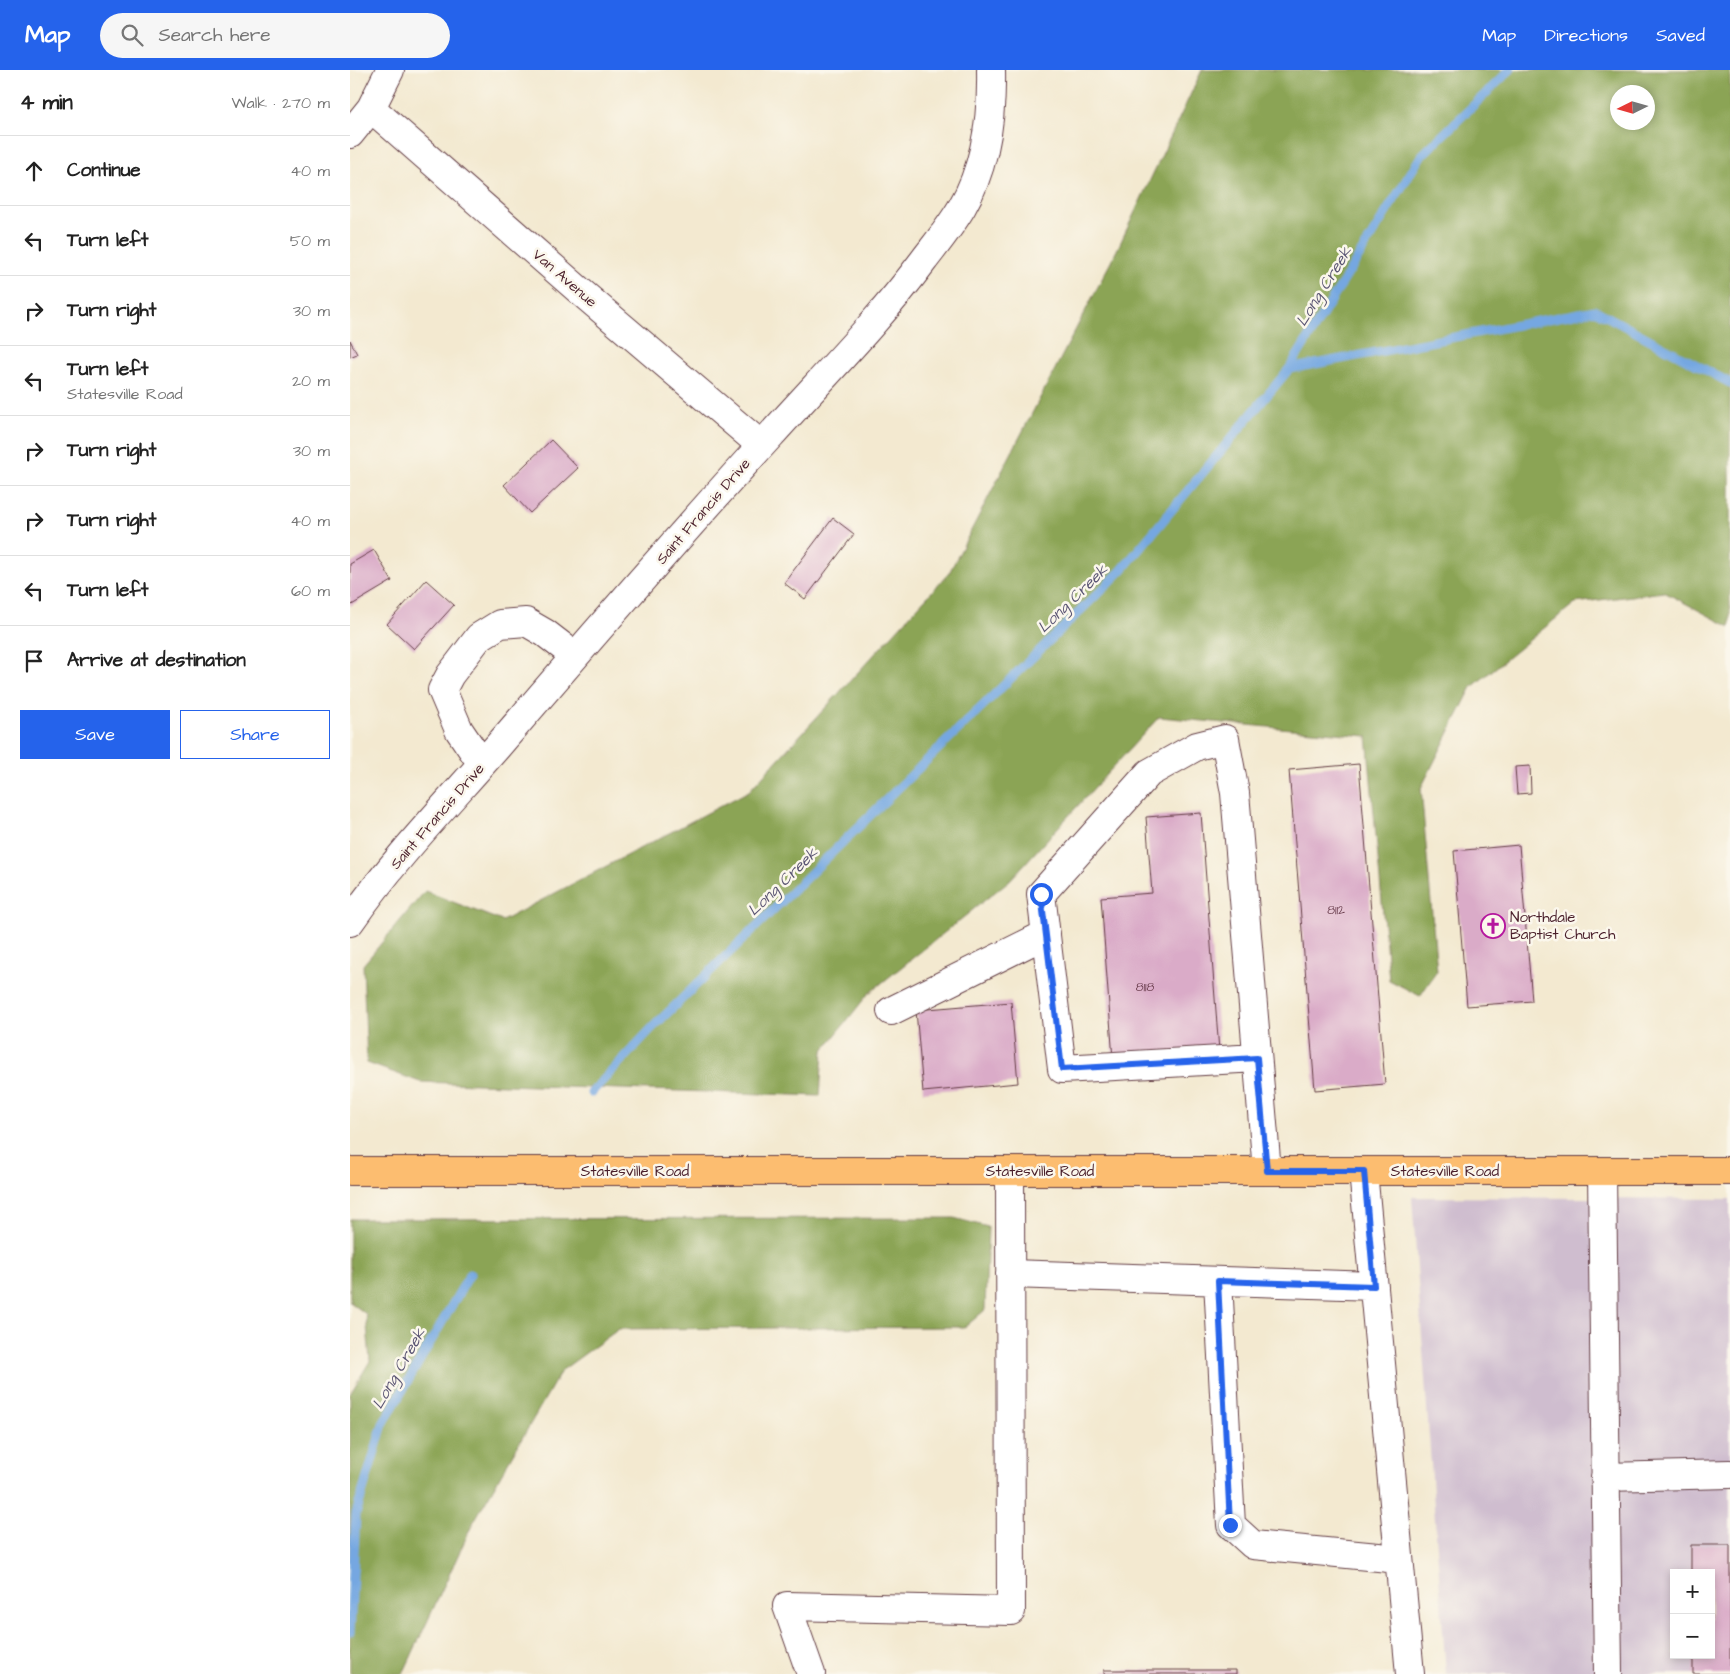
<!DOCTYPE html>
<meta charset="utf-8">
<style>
body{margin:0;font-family:"Architects Daughter",sans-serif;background:#f6f6f6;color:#222}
.controls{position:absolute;right:15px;bottom:15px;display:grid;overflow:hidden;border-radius:0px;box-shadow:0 2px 8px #0003}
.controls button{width:45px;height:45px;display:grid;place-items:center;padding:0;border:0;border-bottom:1px solid #e0e0e0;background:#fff;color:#222;font:25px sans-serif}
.compass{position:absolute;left:1260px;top:15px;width:45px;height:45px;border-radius:50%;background:#fff;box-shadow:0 2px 8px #0003;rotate:265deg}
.stop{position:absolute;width:15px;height:15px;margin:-11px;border:4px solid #2563eb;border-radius:50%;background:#fff}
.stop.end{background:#2563eb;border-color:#fff;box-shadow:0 1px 5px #0008}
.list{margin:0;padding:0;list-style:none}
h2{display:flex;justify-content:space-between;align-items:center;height:65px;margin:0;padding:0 20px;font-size:21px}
h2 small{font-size:16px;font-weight:400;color:#767676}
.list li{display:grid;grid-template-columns:32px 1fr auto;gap:15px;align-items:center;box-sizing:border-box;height:70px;padding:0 20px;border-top:1px solid #e0e0e0}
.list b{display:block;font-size:19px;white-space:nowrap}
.list p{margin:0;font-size:16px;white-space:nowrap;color:#767676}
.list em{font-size:16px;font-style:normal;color:#767676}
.actions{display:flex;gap:10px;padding:15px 20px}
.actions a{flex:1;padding:11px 0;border:1px solid #2563eb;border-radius:0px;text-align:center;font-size:18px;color:#2563eb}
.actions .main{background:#2563eb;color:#fff}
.icon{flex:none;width:28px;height:28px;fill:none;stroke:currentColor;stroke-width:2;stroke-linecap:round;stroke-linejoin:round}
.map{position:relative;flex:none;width:1380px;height:1604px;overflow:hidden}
header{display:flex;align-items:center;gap:30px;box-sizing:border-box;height:70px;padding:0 25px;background:#2563eb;color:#fff}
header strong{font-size:24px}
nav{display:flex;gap:28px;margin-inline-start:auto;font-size:18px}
.search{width:350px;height:45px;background:#f6f6f6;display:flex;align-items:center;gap:12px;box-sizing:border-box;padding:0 18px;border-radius:28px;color:#767676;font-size:19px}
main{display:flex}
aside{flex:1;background:#fff}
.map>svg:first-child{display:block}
.industrial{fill:#cfbdcf;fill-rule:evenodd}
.forest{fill:#8ba455;stroke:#6a6240;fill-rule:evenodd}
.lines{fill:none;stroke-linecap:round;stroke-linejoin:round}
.stream{stroke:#75a7e1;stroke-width:9}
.building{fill:#daabc8}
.minor-casing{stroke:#633d44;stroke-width:30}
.major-casing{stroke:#633d44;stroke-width:30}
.minor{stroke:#fff;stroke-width:28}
.major{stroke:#fcbd6f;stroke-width:28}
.route{stroke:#2563eb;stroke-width:6}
.labels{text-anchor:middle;stroke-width:5;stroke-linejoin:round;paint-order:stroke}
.number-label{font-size:12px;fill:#6e4252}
.street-label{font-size:15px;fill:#4a1f2b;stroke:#fbf7ec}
.poi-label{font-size:15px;fill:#4a1f2b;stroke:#fbf7ec;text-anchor:start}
.water-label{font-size:16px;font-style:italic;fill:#5b5574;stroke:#fbf7ec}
</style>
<header>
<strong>Map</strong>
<div class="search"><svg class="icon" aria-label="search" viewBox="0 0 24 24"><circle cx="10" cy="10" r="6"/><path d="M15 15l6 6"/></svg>Search here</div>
<nav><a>Map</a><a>Directions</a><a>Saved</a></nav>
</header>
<main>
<aside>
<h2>4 min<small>Walk · 270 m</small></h2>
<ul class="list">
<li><svg class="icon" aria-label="ahead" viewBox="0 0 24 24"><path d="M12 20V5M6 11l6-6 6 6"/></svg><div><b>Continue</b></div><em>40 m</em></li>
<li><svg class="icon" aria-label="left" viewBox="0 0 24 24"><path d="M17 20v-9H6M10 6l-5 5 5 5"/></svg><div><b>Turn left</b></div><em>50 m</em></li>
<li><svg class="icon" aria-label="right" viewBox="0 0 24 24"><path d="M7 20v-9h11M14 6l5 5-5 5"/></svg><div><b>Turn right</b></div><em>30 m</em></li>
<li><svg class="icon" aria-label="left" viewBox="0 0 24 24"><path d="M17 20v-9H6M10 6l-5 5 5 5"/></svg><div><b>Turn left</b><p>Statesville Road</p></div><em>20 m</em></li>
<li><svg class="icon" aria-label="right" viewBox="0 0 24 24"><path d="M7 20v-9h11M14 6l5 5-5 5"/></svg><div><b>Turn right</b></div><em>30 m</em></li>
<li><svg class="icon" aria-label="right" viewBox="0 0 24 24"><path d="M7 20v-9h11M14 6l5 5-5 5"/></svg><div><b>Turn right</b></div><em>40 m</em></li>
<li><svg class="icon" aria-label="left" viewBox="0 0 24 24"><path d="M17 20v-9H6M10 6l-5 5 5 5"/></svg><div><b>Turn left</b></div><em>60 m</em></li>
<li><svg class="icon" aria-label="arrive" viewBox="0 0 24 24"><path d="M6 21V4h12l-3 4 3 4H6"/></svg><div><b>Arrive at destination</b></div></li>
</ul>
<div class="actions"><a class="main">Save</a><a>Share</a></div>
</aside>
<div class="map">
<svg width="1380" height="1604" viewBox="0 0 1380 1604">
<rect width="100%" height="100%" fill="#fbf7ec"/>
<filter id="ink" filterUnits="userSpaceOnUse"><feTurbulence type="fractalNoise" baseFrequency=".02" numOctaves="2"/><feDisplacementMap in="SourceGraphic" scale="10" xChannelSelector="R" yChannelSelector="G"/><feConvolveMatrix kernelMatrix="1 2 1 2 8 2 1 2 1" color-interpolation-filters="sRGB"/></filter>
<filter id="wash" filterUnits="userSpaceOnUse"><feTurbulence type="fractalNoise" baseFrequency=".0096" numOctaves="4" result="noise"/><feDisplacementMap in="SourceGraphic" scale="20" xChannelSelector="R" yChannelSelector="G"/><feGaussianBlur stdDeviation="1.12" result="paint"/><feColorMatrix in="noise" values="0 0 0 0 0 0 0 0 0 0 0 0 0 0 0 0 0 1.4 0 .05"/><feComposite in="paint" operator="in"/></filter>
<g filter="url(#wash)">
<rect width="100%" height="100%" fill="#f3e9d0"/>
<path class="industrial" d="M1062 1127 1380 1129V1604H1096ZM1324 1503H1361V1585H1324Z"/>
<path class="forest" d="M852 0H1380V557L1314 522 1225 533 1122 617 1071 718 1087 901 1070 926 1039 910 1017 666 809 647 660 810 518 924 473 981 470 1026 70 1012 17 993 13 895 75 821 152 851 399 721 599 503 767 180ZM1268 22H1298V52H1268Z
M604 1148 638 1157 635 1240 615 1257 269 1259 211 1301 123 1453 53 1604H0V1324L20 1291 16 1244 0 1232V1149Z"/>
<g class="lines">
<path class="stream" d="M939 299 1245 240 1380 313
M241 1023 302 958 771 501 939 299 1071 86 1160 0
M0 1562 6 1444 33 1354 120 1204"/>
</g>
<g id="blocks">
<path class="building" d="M0 270 7 284 0 287Z
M201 370 228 398 180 443 154 415Z
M483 448 504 464 455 529 434 513Z
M24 480 42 511 0 536V494Z
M76 510 104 535 64 579 37 554Z
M1009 694 1035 1014 965 1020 939 700Z
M1180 696 1181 723 1167 724 1165 697Z
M851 743 869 981 763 989 751 827 802 823 796 747Z
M1169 775 1182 931 1117 936 1104 781Z
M661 932 668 1013 573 1022 566 940Z
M1341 1475H1380V1604H1343V1585H1361V1503H1341Z
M754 1600H886V1604H754Z"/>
</g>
</g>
<g filter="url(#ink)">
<use href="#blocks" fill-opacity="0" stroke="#633d44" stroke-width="1"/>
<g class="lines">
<defs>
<path id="minor" d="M21 38 231 222 411 375
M0 64 21 38 40 0
M132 694 109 660 92 620 100 605 129 567 150 554 176 552 195 563 225 586
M0 852C43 790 97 734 147 677 237 572 327 468 420 366 472 308 528 252 574 190 587 173 601 156 612 137 636 96 642 46 641 0
M541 941 696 864
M907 988 712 999 691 824 799 703 847 676 875 669 885 723 917 1101
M1013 1101 1060 1604
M1252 1101 1258 1604
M660 1204 1024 1216
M868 1211 881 1455 903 1475 1049 1489
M1255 1407 1380 1404
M461 1604 437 1536 661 1541 660 1101"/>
<path id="major" d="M0 1101H1380"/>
</defs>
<use href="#minor" class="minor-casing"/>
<use href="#major" class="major-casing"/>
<use href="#minor" class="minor"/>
<use href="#major" class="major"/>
</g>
</g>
<g class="lines" filter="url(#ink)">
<path class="route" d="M691 824 712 999 907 988 917 1101H1014L1024 1216 868 1211 880 1455"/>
</g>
<defs>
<symbol id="church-ring" viewBox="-11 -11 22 22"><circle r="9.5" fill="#fbf7ec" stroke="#b5179e" stroke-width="1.5"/><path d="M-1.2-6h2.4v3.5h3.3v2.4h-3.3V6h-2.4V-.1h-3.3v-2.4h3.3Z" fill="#b5179e"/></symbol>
</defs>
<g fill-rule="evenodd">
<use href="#church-ring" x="1129" y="842" width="28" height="28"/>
</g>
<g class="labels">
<g class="number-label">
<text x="986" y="844">8112</text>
<text x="795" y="921">8118</text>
</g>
<g class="street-label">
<text transform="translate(215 208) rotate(41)" y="5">Van Avenue</text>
<text transform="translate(353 441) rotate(-49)" y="5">Saint Francis Drive</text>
<text transform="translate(87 746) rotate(-49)" y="5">Saint Francis Drive</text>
<text x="285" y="1106">Statesville Road</text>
<text x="690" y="1106">Statesville Road</text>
<text x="1095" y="1106">Statesville Road</text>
</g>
<g class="poi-label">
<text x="1160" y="852">Northdale<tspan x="1160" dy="17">Baptist Church</tspan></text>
</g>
<g class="water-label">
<text transform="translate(973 216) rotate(-58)" y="6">Long Creek</text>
<text transform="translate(722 528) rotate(-44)" y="6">Long Creek</text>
<text transform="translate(432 811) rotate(-44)" y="6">Long Creek</text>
<text transform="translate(48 1298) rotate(-60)" y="6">Long Creek</text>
</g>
</g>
</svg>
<div class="controls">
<button>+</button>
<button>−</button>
</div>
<svg class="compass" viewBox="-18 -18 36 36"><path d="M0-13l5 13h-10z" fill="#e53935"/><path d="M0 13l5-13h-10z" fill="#767676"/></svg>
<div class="stop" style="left:691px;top:824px"></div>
<div class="stop end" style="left:880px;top:1455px"></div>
</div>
</main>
